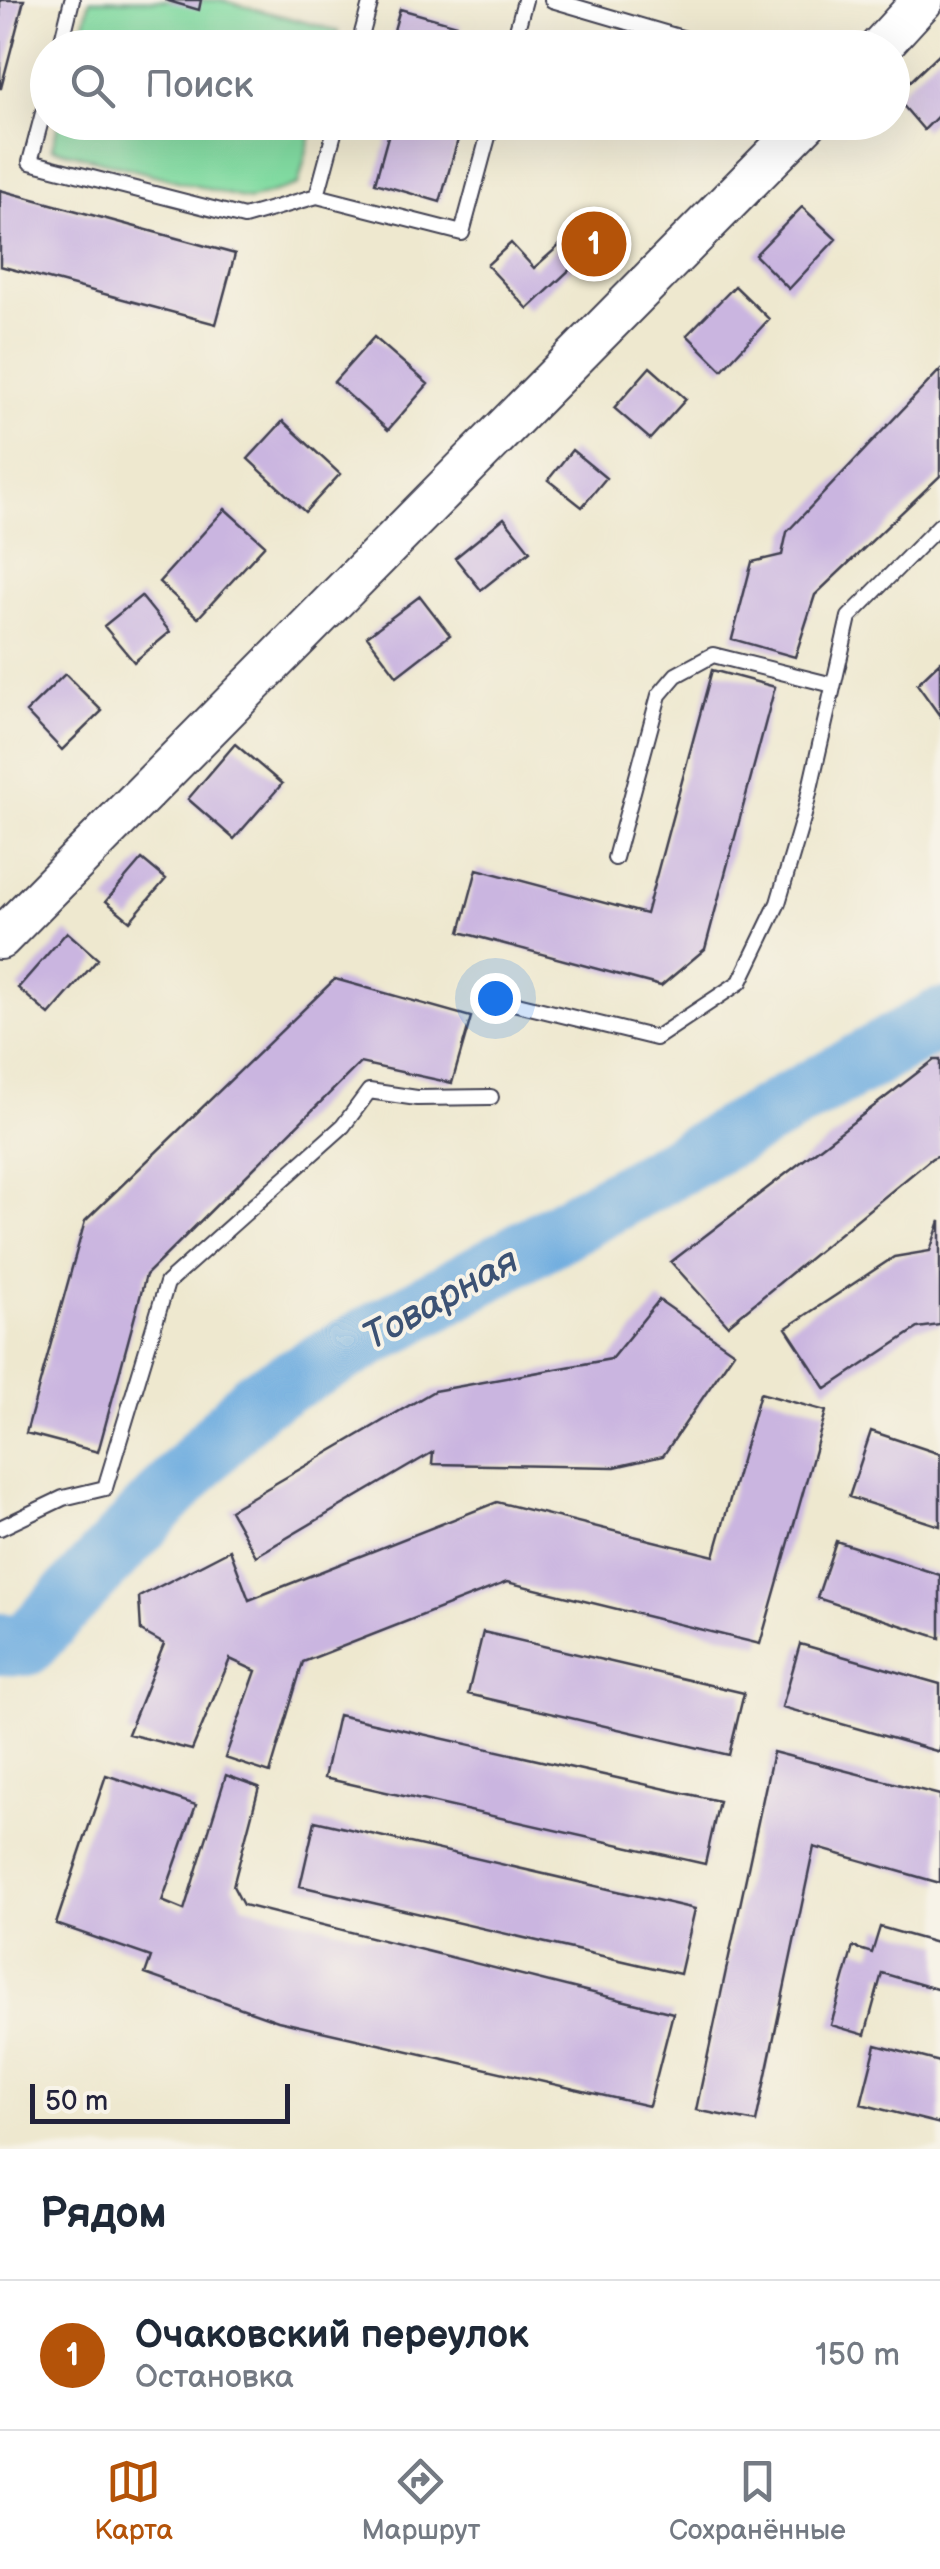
<!DOCTYPE html>
<html lang="ru">
<meta charset="utf-8">
<style>
body{margin:0;font-family:"Balsamiq Sans",sans-serif;background:#f6f6f7;color:#1f2937}
.scale{position:absolute;left:30px;bottom:25px;width:260px;box-sizing:border-box;padding-left:10px;border:5px solid #22223b;border-top:0;font-size:28px;line-height:35px;white-space:nowrap;color:#22223b;-webkit-text-stroke:8px #f7f3e8;paint-order:stroke}
.you{position:absolute;left:495px;top:998px;width:35px;height:35px;margin:-25px;border:8px solid #fff;border-radius:50%;background:#1a73e8;box-shadow:0 0 0 15px #1a73e833}
.badge{display:grid;place-items:center;width:65px;height:65px;border-radius:50%;background:#b45309;color:#fff;font-size:32px;font-weight:700}
.pin{position:absolute;translate:-50% -50%;border:5px solid #fff;box-shadow:0 2px 10px #0006}
.list{margin:0;padding:0;list-style:none}
h2{display:flex;justify-content:space-between;align-items:center;height:130px;margin:0;padding:0 40px;font-size:42px}
h2 small{font-size:32px;font-weight:400;color:#747a83}
.list li{display:grid;grid-template-columns:65px 1fr auto;gap:30px;align-items:center;box-sizing:border-box;height:150px;padding:0 40px;border-top:2px solid #e0e1e3}
.list b{display:block;font-size:38px;white-space:nowrap}
.list p{margin:0;font-size:32px;white-space:nowrap;color:#747a83}
.list em{font-size:32px;font-style:normal;color:#747a83}
.icon{flex:none;width:55px;height:55px;fill:none;stroke:currentColor;stroke-width:2;stroke-linecap:round;stroke-linejoin:round}
.map{position:relative;flex:none;width:940px;height:2149px;overflow:hidden}
.search{position:absolute;background:#fff;box-shadow:0 10px 40px #0002;left:30px;right:30px;top:30px;height:110px;display:flex;align-items:center;gap:25px;box-sizing:border-box;padding:0 35px;border-radius:55px;color:#747a83;font-size:38px}
.sheet{height:280px;background:#fff}
nav{display:flex;justify-content:space-around;align-items:center;box-sizing:border-box;height:140px;border-top:2px solid #e0e1e3;background:#fff;font-size:28px;color:#747a83}
nav a{display:grid;justify-items:center;gap:5px}
nav .on{color:#b45309}
.map>svg:first-child{display:block}
.green{fill:#82dca2;stroke:#527f6e;stroke-width:2.5}
.lines{fill:none;stroke-linecap:round;stroke-linejoin:round}
.river{stroke:#6cabdf;stroke-width:62}
.building{fill:#cab5e0}
.lane-casing{stroke:#414051;stroke-width:18}
.secondary-casing{stroke:#414051;stroke-width:44}
.lane{stroke:#fff;stroke-width:14}
.secondary{stroke:#fff;stroke-width:40}
.labels{text-anchor:middle;stroke-width:8;stroke-linejoin:round;paint-order:stroke}
.water-label{font-size:38px;font-style:italic;fill:#3c5274;stroke:#f7f3e8}
</style>
<div class="map">
<svg width="940" height="2149" viewBox="0 0 940 2149">
<rect width="100%" height="100%" fill="#f7f3e8"/>
<filter id="ink" filterUnits="userSpaceOnUse"><feTurbulence type="fractalNoise" baseFrequency=".01" numOctaves="2"/><feDisplacementMap in="SourceGraphic" scale="20" xChannelSelector="R" yChannelSelector="G"/><feConvolveMatrix kernelMatrix="1 2 1 2 8 2 1 2 1" color-interpolation-filters="sRGB"/></filter>
<filter id="wash" filterUnits="userSpaceOnUse"><feTurbulence type="fractalNoise" baseFrequency=".0048" numOctaves="4" result="noise"/><feDisplacementMap in="SourceGraphic" scale="40" xChannelSelector="R" yChannelSelector="G"/><feGaussianBlur stdDeviation="2.25" result="paint"/><feColorMatrix in="noise" values="0 0 0 0 0 0 0 0 0 0 0 0 0 0 0 0 0 1.4 0 .05"/><feComposite in="paint" operator="in"/></filter>
<g filter="url(#wash)">
<rect width="100%" height="100%" fill="#eee8cf"/>
<path class="green" d="M90 0H221L338 31 334 47 78 48Z
M59 122H314V123L298 185 249 200 52 148Z"/>
<g class="lines">
<path class="river" d="M0 1644 26 1645 256 1400 940 1019"/>
</g>
<g id="blocks">
<path class="building" d="M0 0H24L1 88H0Z
M165 0H201L199 10Z
M400 9 461 26 455 48H389Z
M940 53V114L924 130 895 96Z
M392 122H463L440 202 375 183Z
M0 190 235 254 216 324 0 266Z
M802 207 836 239 789 289 755 255Z
M511 243 534 268 561 244 578 262 528 309 487 265Z
M735 286 769 319 722 370 687 335Z
M374 337 428 384 388 430 334 382Z
M650 367 686 399 650 439 614 408Z
M940 370V476L815 595 795 657 732 639 752 562 782 555 787 532Z
M283 421 340 474 305 512 248 459Z
M572 450 606 478 582 507 548 480Z
M225 509 265 545 198 618 159 582Z
M504 518 530 551 481 590 455 558Z
M141 596 170 632 134 662 104 626Z
M420 596 450 635 397 676 367 636Z
M940 662V716L917 684Z
M712 670 775 687 705 949 661 986 460 932 477 869 646 914Z
M65 674 102 711 62 750 26 712Z
M235 744 282 784 234 839 188 799Z
M142 859 166 879 130 921 106 901Z
M67 932 98 959 49 1015 18 988Z
M335 979 471 1017 452 1083 360 1063 146 1275 98 1452 26 1433 85 1221Z
M934 1060H940V1155L932 1158 728 1325 671 1262Z
M940 1221V1325L918 1328 826 1389 786 1328 894 1257 930 1251Z
M659 1300 734 1352 663 1456 615 1467 432 1464 433 1452 256 1556 230 1510 434 1391 611 1359Z
M760 1393 826 1411 760 1644 507 1582 303 1662 270 1773 225 1758 256 1671 230 1659 192 1750 128 1734 164 1644 141 1631 139 1597 230 1550 249 1600 497 1502 714 1556Z
M871 1431 940 1454V1526L849 1497Z
M836 1541 940 1575V1638L817 1598Z
M483 1632 744 1693 729 1755 468 1694Z
M800 1644 940 1684V1752L782 1707Z
M338 1715 719 1801 705 1864 324 1778Z
M773 1752 940 1795V1883L814 1847 756 2122 696 2110Z
M106 1775 196 1805 162 1901 184 1910 226 1775 259 1787 233 1886 243 1905 673 2013 649 2106 278 2021 145 1974 151 1957 56 1924Z
M315 1821 695 1909 680 1974 300 1886Z
M880 1927 940 1944V1990L882 1973 865 2035 831 2025 853 1947 872 1953Z
M876 2045 940 2062V2124L861 2104Z"/>
</g>
</g>
<g filter="url(#ink)">
<use href="#blocks" fill-opacity="0" stroke="#414051" stroke-width="2.5"/>
<g class="lines">
<defs>
<path id="lane" d="M552 0 716 48
M60 48 72 0
M358 48 371 0
M512 48 525 0
M48 94 30 162 244 217 317 196 337 122
M317 196 462 233 492 122
M615 858 659 695 676 675 713 655 833 685
M505 1001 656 1038 740 982 778 903 804 815 849 617 940 525
M0 1528 63 1498 105 1488 167 1283 343 1126 369 1091 417 1098 491 1097"/>
<path id="secondary" d="M879 48 923 0
M0 939 807 122"/>
</defs>
<use href="#lane" class="lane-casing"/>
<use href="#secondary" class="secondary-casing"/>
<use href="#lane" class="lane"/>
<use href="#secondary" class="secondary"/>
</g>
</g>
<g class="labels">
<g class="water-label">
<text transform="translate(440 1298) rotate(-29)" y="13">Товарная</text>
</g>
</g>
</svg>
<div class="scale">50 m</div>
<div class="you"></div>
<div class="pin badge" style="left:594px;top:244px">1</div>
<div class="search"><svg class="icon" aria-label="search" viewBox="0 0 24 24"><circle cx="10" cy="10" r="6"/><path d="M15 15l6 6"/></svg>Поиск</div>
</div>
<section class="sheet">
<h2>Рядом<small></small></h2>
<ul class="list">
<li><span class="badge">1</span><div><b>Очаковский переулок</b><p>Остановка</p></div><em>150 m</em></li>
</ul>
</section>
<nav>
<a class="on"><svg class="icon" aria-label="map" viewBox="0 0 24 24"><path d="M3 6l6-2 6 2 6-2v14l-6 2-6-2-6 2zM9 4v14M15 6v14"/></svg>Карта</a>
<a><svg class="icon" aria-label="directions" viewBox="0 0 24 24"><path d="M12 3l9 9-9 9-9-9zM9 14v-3h6M13 9l2 2-2 2"/></svg>Маршрут</a>
<a><svg class="icon" aria-label="saved" viewBox="0 0 24 24"><path d="M7 4h10v16l-5-4-5 4z"/></svg>Сохранённые</a>
</nav>
